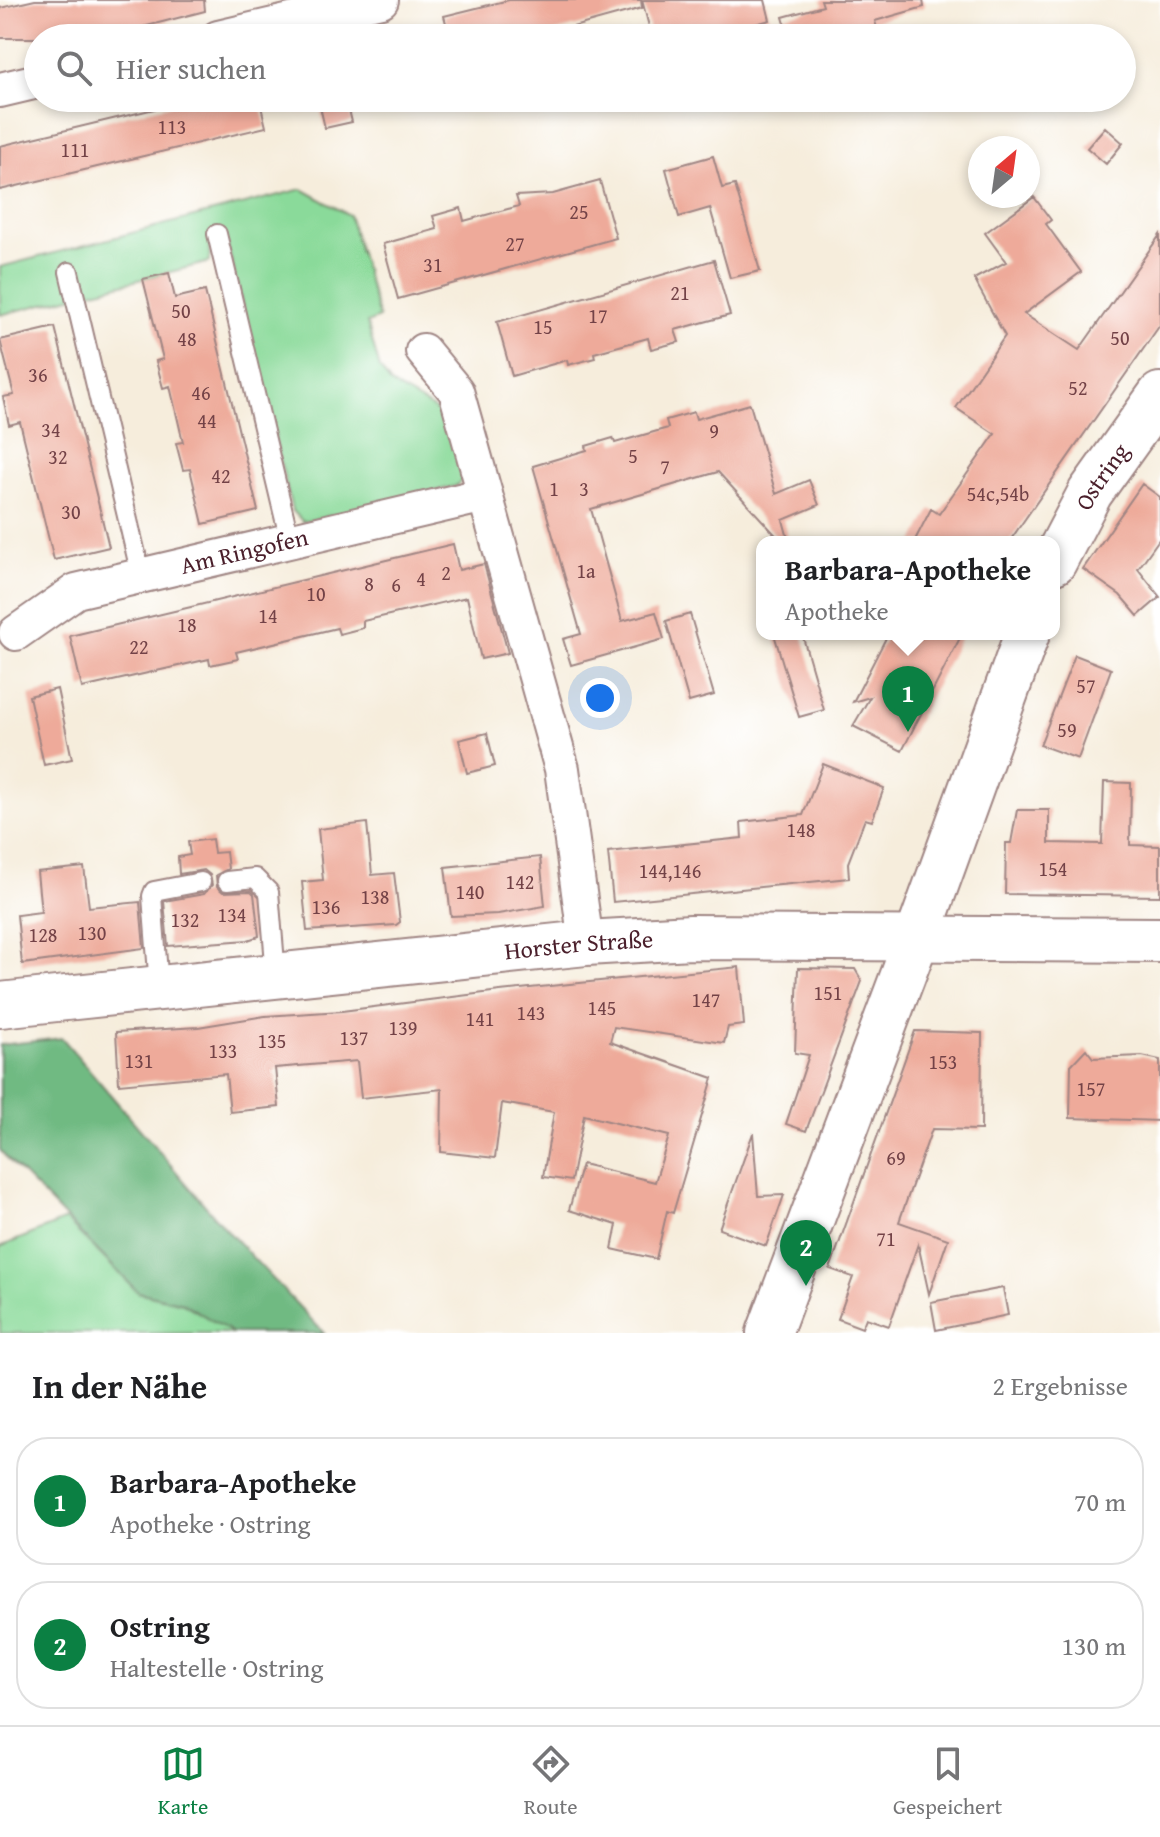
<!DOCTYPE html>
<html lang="de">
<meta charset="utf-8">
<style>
body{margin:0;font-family:"Gentium Book Plus",serif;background:#f6f6f6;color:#202124}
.compass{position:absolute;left:968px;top:136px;width:72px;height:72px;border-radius:50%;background:#fff;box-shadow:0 4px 12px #0003;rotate:29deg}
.you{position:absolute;left:600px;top:698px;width:28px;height:28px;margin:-20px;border:6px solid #fff;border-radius:50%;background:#1a73e8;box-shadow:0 0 0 12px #1a73e833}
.badge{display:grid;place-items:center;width:52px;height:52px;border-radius:50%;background:#0b8043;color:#fff;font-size:26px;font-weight:700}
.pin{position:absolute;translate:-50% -66px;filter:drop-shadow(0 2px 4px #0008)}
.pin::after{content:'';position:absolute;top:42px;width:28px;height:24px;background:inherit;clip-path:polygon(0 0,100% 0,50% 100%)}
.popup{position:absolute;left:756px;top:536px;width:304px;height:104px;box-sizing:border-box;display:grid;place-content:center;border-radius:16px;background:#fff;filter:drop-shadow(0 2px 6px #0005);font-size:26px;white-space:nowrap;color:#757577}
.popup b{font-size:30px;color:#202124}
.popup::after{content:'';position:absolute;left:50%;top:100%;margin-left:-16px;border:16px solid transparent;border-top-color:#fff}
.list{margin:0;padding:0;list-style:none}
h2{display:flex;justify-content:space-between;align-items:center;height:104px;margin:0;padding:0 32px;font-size:34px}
h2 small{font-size:26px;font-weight:400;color:#757577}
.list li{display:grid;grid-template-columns:52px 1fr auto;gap:24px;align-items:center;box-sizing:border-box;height:128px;margin:0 16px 16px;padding:0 16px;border:2px solid #e0e0e0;border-radius:32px}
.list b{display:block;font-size:30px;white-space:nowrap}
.list p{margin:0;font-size:26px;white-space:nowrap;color:#757577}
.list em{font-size:26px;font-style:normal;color:#757577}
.icon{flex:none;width:44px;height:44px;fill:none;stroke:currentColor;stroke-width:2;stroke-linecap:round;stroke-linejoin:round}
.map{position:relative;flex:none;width:1160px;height:1333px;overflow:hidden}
.search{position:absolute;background:#fff;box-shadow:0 4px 12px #0003;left:24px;right:24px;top:24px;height:88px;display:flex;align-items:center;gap:20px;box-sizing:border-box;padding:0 28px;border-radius:44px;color:#757577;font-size:30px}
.sheet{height:392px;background:#fff}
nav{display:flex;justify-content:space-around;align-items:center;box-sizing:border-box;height:112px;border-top:2px solid #e0e0e0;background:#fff;font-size:22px;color:#757577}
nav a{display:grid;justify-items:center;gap:4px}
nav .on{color:#0b8043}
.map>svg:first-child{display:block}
.green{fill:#8ada9a;stroke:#6a7c62;stroke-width:2}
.forest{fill:#6fba82;stroke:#5c6c56;stroke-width:2}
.building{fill:#eeaa9a}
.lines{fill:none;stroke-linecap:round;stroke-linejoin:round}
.service-casing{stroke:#a08684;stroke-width:22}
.minor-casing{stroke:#a08684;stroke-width:38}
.tertiary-casing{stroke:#a08684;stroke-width:48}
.secondary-casing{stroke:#a08684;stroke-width:48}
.service{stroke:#fff;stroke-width:18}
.minor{stroke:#fff;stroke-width:34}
.tertiary{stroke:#fff;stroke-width:44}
.secondary{stroke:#fff;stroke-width:44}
.labels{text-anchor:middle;stroke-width:6;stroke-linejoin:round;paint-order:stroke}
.number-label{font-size:20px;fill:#734247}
.street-label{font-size:24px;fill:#4a1f2b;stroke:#fff}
</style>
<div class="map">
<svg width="1160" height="1333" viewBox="0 0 1160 1333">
<rect width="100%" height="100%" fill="#fff"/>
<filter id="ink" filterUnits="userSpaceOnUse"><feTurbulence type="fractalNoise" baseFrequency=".0125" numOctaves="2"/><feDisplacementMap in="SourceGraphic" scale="16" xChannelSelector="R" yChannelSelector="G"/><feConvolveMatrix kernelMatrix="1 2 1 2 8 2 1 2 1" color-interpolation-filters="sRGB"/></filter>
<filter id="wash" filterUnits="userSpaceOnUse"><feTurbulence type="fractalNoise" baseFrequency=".006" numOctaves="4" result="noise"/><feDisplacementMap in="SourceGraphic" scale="32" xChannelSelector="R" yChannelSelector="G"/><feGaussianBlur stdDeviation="1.8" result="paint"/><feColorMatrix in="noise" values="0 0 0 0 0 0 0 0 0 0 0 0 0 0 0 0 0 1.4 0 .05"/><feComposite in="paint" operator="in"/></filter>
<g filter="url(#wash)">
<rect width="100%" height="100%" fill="#f6eddc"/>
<path class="green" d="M302 189 349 215 379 318 367 323 380 369 391 384 444 415 452 424 465 477 456 486 303 522 292 510 227 243 209 248 210 262 0 315V267Z
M66 1220 138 1292 183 1303 233 1333H0V1247Z"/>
<path class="forest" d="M62 1038 221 1224 324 1333H233L183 1303 138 1292 5 1156 0 1150V1045Z"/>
<g id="blocks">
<path class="building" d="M35 0H204L205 11 100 38H0V8Z
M509 0H641L642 8 551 33 552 38H450L444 16Z
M642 0H765L770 20 706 38H652Z
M821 0H923L924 7 875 21 880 38H789L783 17 823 6Z
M200 98H259L266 127 0 190V146Z
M318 98H346L352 122 325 128Z
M1105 127 1123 143 1106 164 1087 148Z
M713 156 722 188 735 185 760 271 730 278 710 208 679 217 666 169Z
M600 181 616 238 398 299 383 244 437 229 433 216 461 208 464 221 519 206 516 196 553 194Z
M1034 197 1051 220 1046 224 1081 272 1024 314 1079 350 1160 235V325L1009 542H914L931 509 939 514 995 434 956 408 1005 336 974 279 1006 262 985 233Z
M714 260 730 315 675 330 679 342 651 349 648 338 594 353 595 358 568 365 567 360 512 376 497 322Z
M169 273 175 298 205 291 258 511 203 524 190 469 183 470 176 443 183 442 170 386 163 388 156 361 163 359 143 279Z
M55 327 109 547 54 560 20 422 9 425 3 397 14 395 0 340Z
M750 404 776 494 809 480 819 505 783 520 789 542H782L718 472 591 509 622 621 656 612 664 639 571 665 563 639 581 634 533 466 587 450 586 446 613 438 615 443 668 428 666 420 694 412 696 419Z
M1142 484 1160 497V538L1138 569 1160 597 1138 616 1120 595 1083 569Z
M453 544 459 570 484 564 508 653 481 659 467 597 363 621V628L339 634 337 628 236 652 238 659 210 665 209 659 82 688 70 636Z
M690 614 714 695 689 702 666 621Z
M774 634H802L824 710 799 717Z
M888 634H962L902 751 853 726 870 697 853 702Z
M1075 655 1111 669 1078 759 1040 745Z
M57 689 72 759 44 765 29 696Z
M487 733 495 766 467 773 459 740Z
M823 764 884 788 872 821 865 819 848 863 849 878 613 902 608 852 742 838 741 822 803 815Z
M1104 782 1131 783 1130 845 1160 846V896L1005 894 1006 843H1011L1017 810H1049V843L1102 844Z
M367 823 372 875 394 873 400 922 396 925 307 931 302 882 323 880 318 829Z
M212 839 214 853 226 852 228 869 216 875 217 887 223 892 251 891 254 894 259 936 248 940 168 946 164 901 204 894 212 885 210 875 204 870 179 874 178 857 190 855 188 842Z
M540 857 545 906 498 914 451 916 445 867Z
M84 867 89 907 140 902 144 948 22 964 17 915 41 912 37 872Z
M739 967 744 1025 728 1027 724 1043 614 1027 610 1042 713 1078 673 1213 667 1211 656 1259 612 1249 617 1225 569 1210 582 1164 655 1182 669 1136 584 1115 571 1181 543 1177 554 1112 502 1103 495 1158 441 1152 442 1089 361 1098 357 1061 275 1068 279 1107 230 1112 226 1074 119 1084 116 1032 198 1027 265 1016 342 1011 500 991Z
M798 968 855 969 862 981 806 1131 786 1124 809 1055 795 1053Z
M915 1031 982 1033 981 1130 932 1129 899 1222 948 1239 929 1294 918 1244 889 1326 866 1318 862 1328 838 1319 853 1277 830 1269Z
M1086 1049 1093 1058 1142 1056 1160 1060V1121L1070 1118 1071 1065Z
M753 1133 758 1196 784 1195 766 1246 719 1229Z
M1003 1288 1008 1315 936 1330 931 1302Z"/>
</g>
</g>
<g filter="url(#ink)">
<use href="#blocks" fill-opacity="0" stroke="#a08684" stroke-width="2"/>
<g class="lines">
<defs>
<path id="service" d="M217 234 290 541
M69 272 141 575
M227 881 255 878 269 892 276 975
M159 987 152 896 154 891 201 882"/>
<g id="minor">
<path d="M218 38 381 0"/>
<path d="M0 90 38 81"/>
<path d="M423 351 456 391 562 769 586 943"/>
<path id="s1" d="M16 633 76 591 485 495"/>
</g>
<path id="tertiary" d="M769 1333 917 938"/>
<g id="secondary">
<path id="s2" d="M1054 562 1090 493 1160 395"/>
<path d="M917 938 1027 634"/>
<path id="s3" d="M0 1005 586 943 691 937 1160 940"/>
</g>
</defs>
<use href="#service" class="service-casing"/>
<use href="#minor" class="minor-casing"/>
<use href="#tertiary" class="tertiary-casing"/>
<use href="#secondary" class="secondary-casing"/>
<use href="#service" class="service"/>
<use href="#minor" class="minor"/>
<use href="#tertiary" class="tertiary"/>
<use href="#secondary" class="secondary"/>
</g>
</g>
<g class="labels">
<g class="number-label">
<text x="172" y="134">113</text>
<text x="75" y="157">111</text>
<text x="579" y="219">25</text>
<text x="515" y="251">27</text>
<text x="433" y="272">31</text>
<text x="680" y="300">21</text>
<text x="181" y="318">50</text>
<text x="598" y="323">17</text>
<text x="543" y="334">15</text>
<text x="1120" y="345">50</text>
<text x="187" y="346">48</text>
<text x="38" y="382">36</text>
<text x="1078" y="395">52</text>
<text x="201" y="400">46</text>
<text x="207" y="428">44</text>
<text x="51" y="437">34</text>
<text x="714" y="438">9</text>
<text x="633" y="463">5</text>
<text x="58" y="464">32</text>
<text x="665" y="474">7</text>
<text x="221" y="483">42</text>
<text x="554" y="496">1</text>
<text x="584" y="496">3</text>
<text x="998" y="501">54c,54b</text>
<text x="71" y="519">30</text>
<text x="586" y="578">1a</text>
<text x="446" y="580">2</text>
<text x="421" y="586">4</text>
<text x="369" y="591">8</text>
<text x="396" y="592">6</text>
<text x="316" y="601">10</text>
<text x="268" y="623">14</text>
<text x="187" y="632">18</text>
<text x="139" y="654">22</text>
<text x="1086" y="693">57</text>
<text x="1067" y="737">59</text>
<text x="801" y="837">148</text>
<text x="1053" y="876">154</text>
<text x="670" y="878">144,146</text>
<text x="520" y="889">142</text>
<text x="470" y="899">140</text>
<text x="375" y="904">138</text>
<text x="326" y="914">136</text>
<text x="232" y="922">134</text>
<text x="185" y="927">132</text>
<text x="92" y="940">130</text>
<text x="43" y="942">128</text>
<text x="828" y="1000">151</text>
<text x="706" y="1007">147</text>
<text x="602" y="1015">145</text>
<text x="531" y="1020">143</text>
<text x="480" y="1026">141</text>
<text x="403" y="1035">139</text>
<text x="354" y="1045">137</text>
<text x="272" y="1048">135</text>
<text x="223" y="1058">133</text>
<text x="139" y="1068">131</text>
<text x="943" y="1069">153</text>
<text x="1091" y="1096">157</text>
<text x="896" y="1165">69</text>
<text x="886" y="1246">71</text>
</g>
<g class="street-label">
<text dy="8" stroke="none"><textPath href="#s2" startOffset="98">Ostring</textPath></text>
<text dy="8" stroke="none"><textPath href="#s1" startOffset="246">Am Ringofen</textPath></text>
<text dy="8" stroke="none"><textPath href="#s3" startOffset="582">Horster Straße</textPath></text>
</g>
</g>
</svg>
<svg class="compass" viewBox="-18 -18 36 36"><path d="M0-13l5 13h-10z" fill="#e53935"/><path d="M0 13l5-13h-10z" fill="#757577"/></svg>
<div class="you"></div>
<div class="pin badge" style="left:908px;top:732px">1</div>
<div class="popup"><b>Barbara-Apotheke</b>Apotheke</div>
<div class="pin badge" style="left:806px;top:1286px">2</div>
<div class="search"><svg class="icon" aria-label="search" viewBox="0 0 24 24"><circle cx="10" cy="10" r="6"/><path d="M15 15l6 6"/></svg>Hier suchen</div>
</div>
<section class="sheet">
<h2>In der Nähe<small>2 Ergebnisse</small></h2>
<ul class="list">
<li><span class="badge">1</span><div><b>Barbara-Apotheke</b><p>Apotheke · Ostring</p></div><em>70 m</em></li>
<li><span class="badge">2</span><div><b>Ostring</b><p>Haltestelle · Ostring</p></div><em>130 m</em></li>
</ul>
</section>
<nav>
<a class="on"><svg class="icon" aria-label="map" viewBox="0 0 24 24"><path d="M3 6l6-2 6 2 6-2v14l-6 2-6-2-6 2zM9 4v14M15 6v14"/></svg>Karte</a>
<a><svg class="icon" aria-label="directions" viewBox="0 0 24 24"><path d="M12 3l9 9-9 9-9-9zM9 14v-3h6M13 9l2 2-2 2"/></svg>Route</a>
<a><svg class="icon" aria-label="saved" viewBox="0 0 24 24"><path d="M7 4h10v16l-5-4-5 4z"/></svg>Gespeichert</a>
</nav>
